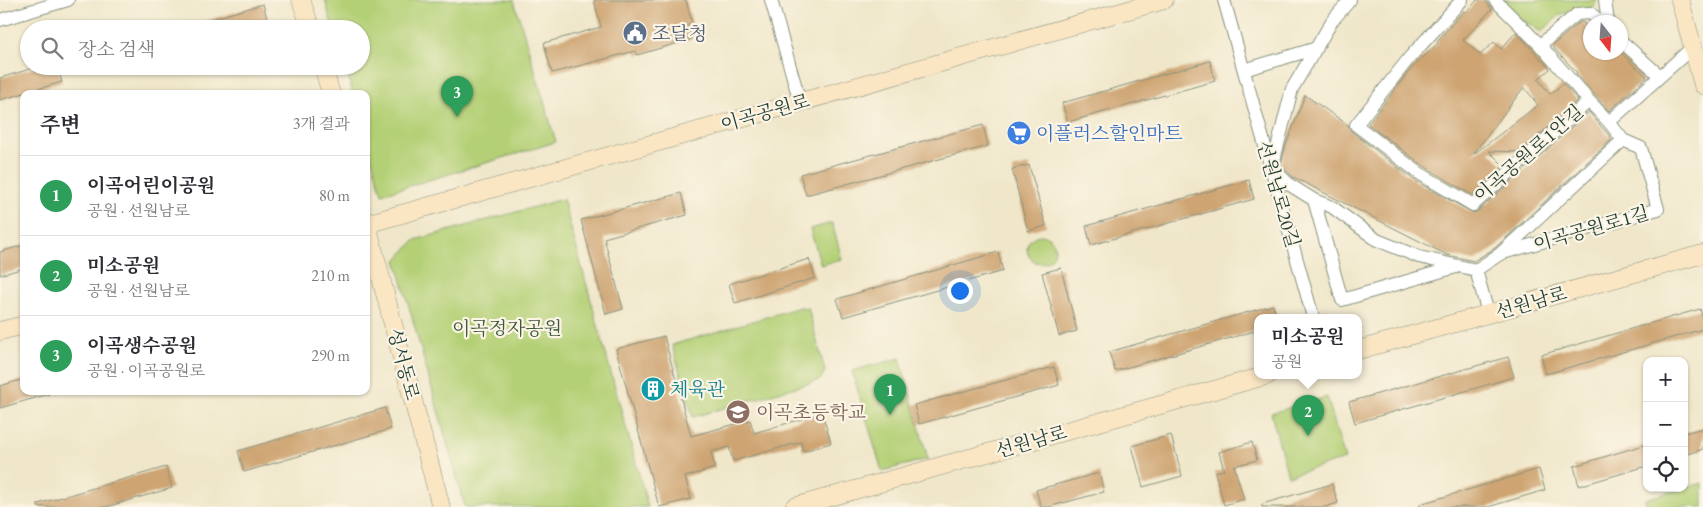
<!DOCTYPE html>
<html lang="ko">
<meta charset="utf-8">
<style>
body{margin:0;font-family:"EB Garamond","Noto Serif KR",serif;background:#f7f7f7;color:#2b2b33}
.controls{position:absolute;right:15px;bottom:15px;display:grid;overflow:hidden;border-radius:10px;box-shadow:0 1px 4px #0004}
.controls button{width:45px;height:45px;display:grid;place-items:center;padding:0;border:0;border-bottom:1px solid #e1e1e2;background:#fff;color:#2b2b33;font:25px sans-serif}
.compass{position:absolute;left:1583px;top:15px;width:45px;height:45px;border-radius:50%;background:#fff;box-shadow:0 1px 4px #0004;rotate:163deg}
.you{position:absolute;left:959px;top:290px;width:18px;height:18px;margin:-12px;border:4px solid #fff;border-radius:50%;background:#1a73e8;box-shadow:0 0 0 8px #1a73e833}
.badge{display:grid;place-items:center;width:32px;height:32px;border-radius:50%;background:#111827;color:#fff;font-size:16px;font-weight:700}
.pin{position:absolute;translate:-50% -41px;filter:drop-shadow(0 1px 2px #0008)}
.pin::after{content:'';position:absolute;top:26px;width:18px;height:15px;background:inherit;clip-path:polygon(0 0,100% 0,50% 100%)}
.popup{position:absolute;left:1254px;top:314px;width:108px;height:65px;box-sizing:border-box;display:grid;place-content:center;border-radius:10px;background:#fff;filter:drop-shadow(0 1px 4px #0005);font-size:16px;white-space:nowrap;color:#7c7c81}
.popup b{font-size:19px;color:#2b2b33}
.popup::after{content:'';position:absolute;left:50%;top:100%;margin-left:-10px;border:10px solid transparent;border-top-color:#fff}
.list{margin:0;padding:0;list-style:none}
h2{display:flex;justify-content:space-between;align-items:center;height:65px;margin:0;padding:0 20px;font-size:21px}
h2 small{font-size:16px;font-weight:400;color:#7c7c81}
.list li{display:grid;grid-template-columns:32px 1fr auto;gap:15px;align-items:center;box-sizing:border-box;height:80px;padding:0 20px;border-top:1px solid #e1e1e2}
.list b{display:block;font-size:19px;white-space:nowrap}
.list p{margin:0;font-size:16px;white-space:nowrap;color:#7c7c81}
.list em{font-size:16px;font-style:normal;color:#7c7c81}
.icon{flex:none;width:28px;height:28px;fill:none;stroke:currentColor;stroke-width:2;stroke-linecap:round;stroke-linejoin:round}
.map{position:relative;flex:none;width:1703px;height:507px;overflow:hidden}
.search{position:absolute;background:#fff;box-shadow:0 1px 4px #0004;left:20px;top:20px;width:350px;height:55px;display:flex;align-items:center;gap:12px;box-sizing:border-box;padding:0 18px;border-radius:28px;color:#7c7c81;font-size:19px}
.panel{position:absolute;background:#fff;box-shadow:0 1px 4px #0004;left:20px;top:90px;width:350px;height:305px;border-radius:10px}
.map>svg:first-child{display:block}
.green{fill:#b4d076;stroke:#6a8655}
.building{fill:#cea472;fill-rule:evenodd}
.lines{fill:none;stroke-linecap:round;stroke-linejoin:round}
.street-casing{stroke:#88927f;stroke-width:14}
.secondary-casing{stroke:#88927f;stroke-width:19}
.street{stroke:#fff;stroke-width:12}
.secondary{stroke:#fbe6c4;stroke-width:18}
.labels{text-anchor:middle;stroke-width:4.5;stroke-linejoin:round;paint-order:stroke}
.service-label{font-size:19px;fill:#4e5e75;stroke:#fcf5e5;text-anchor:start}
.street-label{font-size:19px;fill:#1f3d34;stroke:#fcf5e5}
.shop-label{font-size:19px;fill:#366cbe;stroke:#fcf5e5;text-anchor:start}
.park-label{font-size:19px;fill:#3d5a41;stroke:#fcf5e5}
.culture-label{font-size:19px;fill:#0d838f;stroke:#fcf5e5;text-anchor:start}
.education-label{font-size:19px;fill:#785e54;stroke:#fcf5e5;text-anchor:start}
</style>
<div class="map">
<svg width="1703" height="507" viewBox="0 0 1703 507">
<rect width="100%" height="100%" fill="#fcf5e5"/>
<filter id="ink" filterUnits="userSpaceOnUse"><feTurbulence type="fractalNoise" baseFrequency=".02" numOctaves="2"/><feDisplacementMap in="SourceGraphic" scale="10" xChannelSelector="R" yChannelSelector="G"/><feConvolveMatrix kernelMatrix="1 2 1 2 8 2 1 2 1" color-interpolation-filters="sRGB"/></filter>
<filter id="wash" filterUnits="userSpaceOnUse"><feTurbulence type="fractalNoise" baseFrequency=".0096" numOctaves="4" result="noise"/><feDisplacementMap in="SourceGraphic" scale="20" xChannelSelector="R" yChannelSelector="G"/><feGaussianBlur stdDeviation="1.12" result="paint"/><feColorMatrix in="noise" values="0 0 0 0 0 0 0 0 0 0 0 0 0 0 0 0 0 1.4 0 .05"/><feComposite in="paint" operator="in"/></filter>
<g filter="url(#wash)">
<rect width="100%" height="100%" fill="#f0e7ca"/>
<path class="green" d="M325 0H514L556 142 382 194 366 139V94H353L345 66H361V29H333Z
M1502 0H1597L1594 7 1561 14 1541 32 1517 16Z
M563 199 648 507H465L396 260 415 240Z
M832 223 842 259 821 265 810 229Z
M1027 249a14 14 0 1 1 28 0a14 14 0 1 1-28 0Z
M800 307 808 308 825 371 820 380 693 417 672 345Z
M900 358 928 459 882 471 852 371Z
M1327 397 1345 459 1288 476 1271 413Z
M1703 483V507H1647L1645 499Z"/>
<g id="blocks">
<path class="building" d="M594 0H686L692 23 688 25 692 39 637 55 635 51 552 73 544 43 601 27Z
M1477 0H1485L1492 9 1463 40 1480 55 1494 42 1501 49 1516 32 1550 69 1538 79 1550 94 1563 84 1578 100 1520 152 1489 151 1504 166 1472 195 1424 166 1368 124 1411 69 1438 43 1437 41 1453 23 1464 11 1466 13ZM1524 87 1538 105 1474 154V153Z
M263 4 269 25 256 29H188L187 26Z
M1580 22H1583L1590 32V52H1620L1647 77 1609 111 1576 74 1577 73 1552 46Z
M1210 61 1215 81 1068 122 1062 103Z
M40 66H57L62 82 0 100V78Z
M1305 95 1348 125 1351 131 1414 180 1473 213 1478 211 1589 112 1612 139 1495 248 1474 261 1447 255 1293 177 1281 165 1285 148Z
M983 125 988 146 806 195 800 174Z
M1029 165 1046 226 1028 231 1012 169Z
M1249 180 1254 199 1091 245 1086 226Z
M681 193 687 215 604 238 623 309 606 314 581 220Z
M24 245V268L0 275V252Z
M998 252 1003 271 843 317 837 299Z
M809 259 815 278 735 303 729 284Z
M1061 268 1077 331 1059 336 1042 273Z
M1273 305 1277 317H1258V330L1115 371 1109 352Z
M1700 309 1703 319V329L1546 374 1541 355Z
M664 336 691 436 750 420 754 433 822 413 831 443 803 451 801 442 733 461 729 447 711 452 715 468 685 477 691 499 659 507 616 349Z
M1508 357 1514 377 1355 423 1349 402Z
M1054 367 1059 385 919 424 914 405Z
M24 379V391H49V394L0 408V386Z
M385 408 391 429 244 472 238 451Z
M1703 428V449L1684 455V433Z
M1171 435 1182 476 1143 487 1132 446Z
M1252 442 1257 460 1234 466 1244 499 1224 505 1215 472 1224 470 1219 452Z
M1647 444V466L1579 486 1574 466Z
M166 467 172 488 106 507H38V504Z
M1539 469 1545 490 1488 507H1420V504Z
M1099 473 1104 492 1048 507H1041L1036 490Z
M1332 484 1338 503 1325 507H1262V504Z"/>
</g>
</g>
<g filter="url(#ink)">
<use href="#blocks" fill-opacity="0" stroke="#88927f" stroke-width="1"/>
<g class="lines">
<defs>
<path id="street" d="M771 0 800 102
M1224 0 1313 317
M1350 0 1332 21 1292 89 1272 168 1290 185 1314 200 1332 207 1377 240 1419 257 1476 270 1500 254 1623 140 1609 122 1589 101 1540 45 1495 0
M1462 0 1410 57 1356 125 1419 173 1473 205 1589 101
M1605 0 1608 22
M0 20 68 0
M1620 40 1660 76
M1540 45 1577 14 1590 13 1601 22
M1244 70 1317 48
M1609 122 1693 47
M1314 200 1342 300 1456 267
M1503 253 1658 209 1641 148 1623 140
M1476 270 1488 313"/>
<path id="secondary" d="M301 0 311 29
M1680 0 1703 85
M323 66 331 94
M366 221 441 507
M366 224 1164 0
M0 331 24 325
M1358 350 1703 254
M794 507 1268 375"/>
</defs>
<use href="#street" class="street-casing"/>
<use href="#secondary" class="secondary-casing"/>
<use href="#street" class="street"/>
<use href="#secondary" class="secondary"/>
</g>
</g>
<defs>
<symbol id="civic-disc" viewBox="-11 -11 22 22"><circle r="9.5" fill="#5c6f8a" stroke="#fcf5e5"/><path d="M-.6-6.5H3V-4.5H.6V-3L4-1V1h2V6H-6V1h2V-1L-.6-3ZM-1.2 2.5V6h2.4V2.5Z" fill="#fff"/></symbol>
<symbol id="supermarket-disc" viewBox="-11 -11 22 22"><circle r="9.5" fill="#3f7fe0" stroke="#fcf5e5"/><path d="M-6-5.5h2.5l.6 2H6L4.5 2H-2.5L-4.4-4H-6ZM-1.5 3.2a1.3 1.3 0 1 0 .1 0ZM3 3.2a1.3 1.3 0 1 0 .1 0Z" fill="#fff"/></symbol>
<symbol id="building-disc" viewBox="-11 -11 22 22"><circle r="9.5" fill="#0f9aa8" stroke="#fcf5e5"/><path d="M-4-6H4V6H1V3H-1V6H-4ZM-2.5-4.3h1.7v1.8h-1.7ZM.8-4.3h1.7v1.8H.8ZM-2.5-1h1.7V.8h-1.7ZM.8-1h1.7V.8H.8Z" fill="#fff"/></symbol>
<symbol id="school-disc" viewBox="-11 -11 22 22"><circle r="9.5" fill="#8d6e63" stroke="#fcf5e5"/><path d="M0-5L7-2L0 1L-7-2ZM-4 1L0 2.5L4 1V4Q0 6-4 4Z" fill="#fff"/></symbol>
</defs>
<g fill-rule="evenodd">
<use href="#civic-disc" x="621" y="19" width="28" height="28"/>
<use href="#supermarket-disc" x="1005" y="119" width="28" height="28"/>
<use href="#building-disc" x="639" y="375" width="28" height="28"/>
<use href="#school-disc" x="724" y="398" width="28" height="28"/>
</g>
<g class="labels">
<g class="service-label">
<text x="652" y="40">조달청</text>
</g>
<g class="street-label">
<text transform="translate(765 112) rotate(-16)" y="7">이곡공원로</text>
<text transform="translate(1528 153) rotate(-41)" y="7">이곡공원로1안길</text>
<text transform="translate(1279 194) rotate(74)" y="7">선원남로20길</text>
<text transform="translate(1591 228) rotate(-16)" y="7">이곡공원로1길</text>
<text transform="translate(1531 302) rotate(-16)" y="7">선원남로</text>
<text transform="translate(404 364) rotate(75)" y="7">성서동로</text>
<text transform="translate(1031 441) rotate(-16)" y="7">선원남로</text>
</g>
<g class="shop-label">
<text x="1036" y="140">이플러스할인마트</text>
</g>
<g class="park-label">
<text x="507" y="335">이곡정자공원</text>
</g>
<g class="culture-label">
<text x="670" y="396">체육관</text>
</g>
<g class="education-label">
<text x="756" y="419">이곡초등학교</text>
</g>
</g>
</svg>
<div class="controls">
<button>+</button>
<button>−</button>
<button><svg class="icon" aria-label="locate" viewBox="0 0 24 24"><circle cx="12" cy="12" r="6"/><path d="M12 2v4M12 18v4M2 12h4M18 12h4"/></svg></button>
</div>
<svg class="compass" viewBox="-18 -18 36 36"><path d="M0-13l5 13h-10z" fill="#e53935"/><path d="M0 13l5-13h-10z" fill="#7c7c81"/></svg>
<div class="you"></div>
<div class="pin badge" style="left:890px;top:415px;background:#2e9e5b">1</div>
<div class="pin badge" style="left:1308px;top:436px;background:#2e9e5b">2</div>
<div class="popup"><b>미소공원</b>공원</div>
<div class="pin badge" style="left:457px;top:117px;background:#2e9e5b">3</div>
<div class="search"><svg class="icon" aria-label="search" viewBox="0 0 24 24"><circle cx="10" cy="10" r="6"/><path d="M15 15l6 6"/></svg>장소 검색</div>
<section class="panel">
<h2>주변<small>3개 결과</small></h2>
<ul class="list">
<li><span class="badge" style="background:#2e9e5b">1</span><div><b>이곡어린이공원</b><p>공원 · 선원남로</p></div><em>80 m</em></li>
<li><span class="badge" style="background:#2e9e5b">2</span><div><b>미소공원</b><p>공원 · 선원남로</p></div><em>210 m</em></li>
<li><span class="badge" style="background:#2e9e5b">3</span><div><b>이곡생수공원</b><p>공원 · 이곡공원로</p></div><em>290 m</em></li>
</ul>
</section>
</div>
